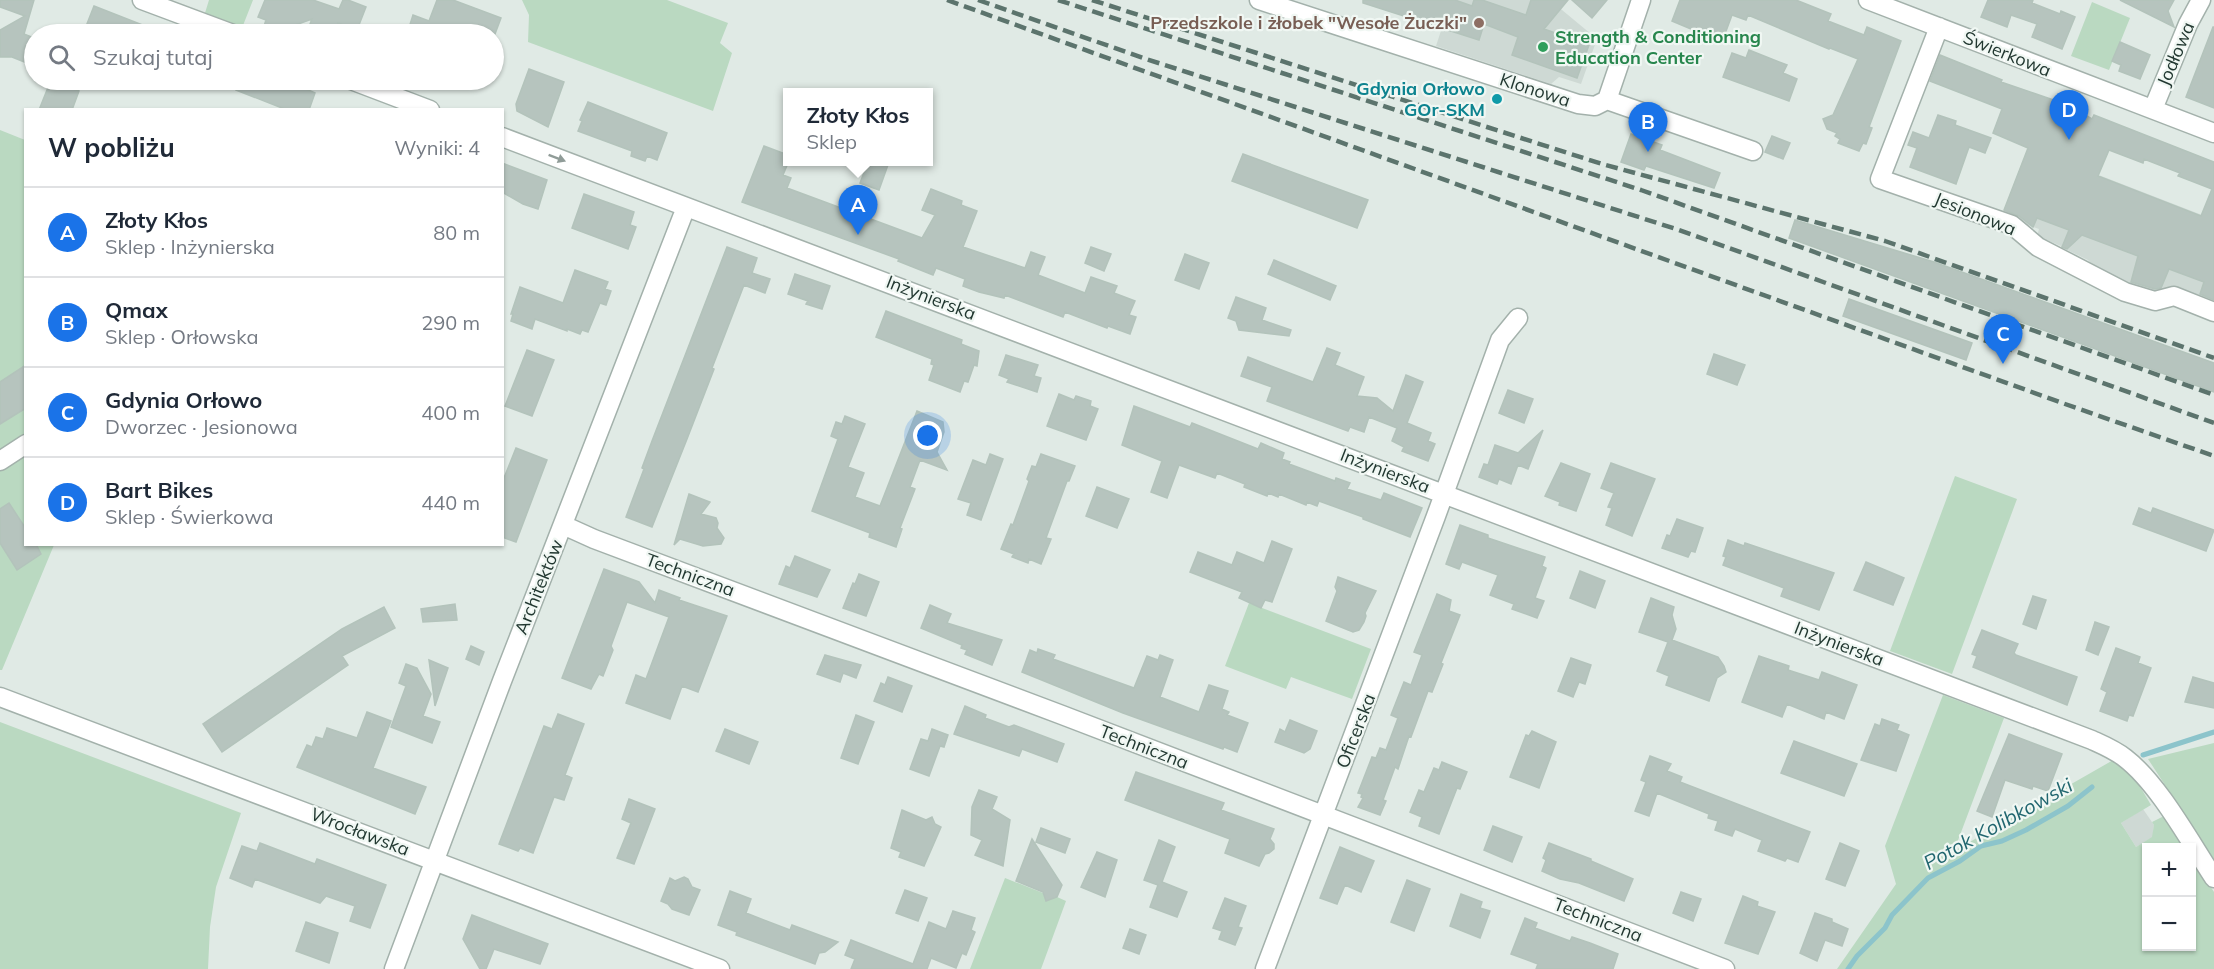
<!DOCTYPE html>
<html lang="pl">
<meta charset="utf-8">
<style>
body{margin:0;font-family:Mulish,sans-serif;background:#f6f6f7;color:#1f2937}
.controls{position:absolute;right:18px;bottom:18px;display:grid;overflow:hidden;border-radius:0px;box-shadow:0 2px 4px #0004}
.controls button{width:54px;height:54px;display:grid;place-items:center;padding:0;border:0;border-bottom:2px solid #e0e1e3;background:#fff;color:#1f2937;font:30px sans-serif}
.you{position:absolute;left:928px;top:436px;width:21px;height:21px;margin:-15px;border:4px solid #fff;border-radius:50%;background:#1a73e8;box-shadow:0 0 0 9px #1a73e833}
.badge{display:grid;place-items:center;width:39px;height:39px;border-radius:50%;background:#1a73e8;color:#fff;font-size:20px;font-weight:700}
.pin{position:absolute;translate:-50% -50px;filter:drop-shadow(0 2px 3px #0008)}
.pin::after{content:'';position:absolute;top:32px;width:21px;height:18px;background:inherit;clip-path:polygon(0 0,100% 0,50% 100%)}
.popup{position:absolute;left:783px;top:88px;width:150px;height:78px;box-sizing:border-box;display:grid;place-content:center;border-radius:0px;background:#fff;filter:drop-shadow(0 2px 4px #0005);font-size:20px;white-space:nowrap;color:#747a83}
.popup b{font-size:22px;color:#1f2937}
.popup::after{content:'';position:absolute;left:50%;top:100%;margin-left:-12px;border:12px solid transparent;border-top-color:#fff}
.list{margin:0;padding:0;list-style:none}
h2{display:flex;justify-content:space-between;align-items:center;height:78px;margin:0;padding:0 24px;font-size:26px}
h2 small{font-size:20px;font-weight:400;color:#747a83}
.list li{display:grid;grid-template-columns:39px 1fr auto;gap:18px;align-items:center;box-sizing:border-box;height:90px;padding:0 24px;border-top:2px solid #e0e1e3}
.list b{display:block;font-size:22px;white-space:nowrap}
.list p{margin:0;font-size:20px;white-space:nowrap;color:#747a83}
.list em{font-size:20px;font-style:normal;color:#747a83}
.icon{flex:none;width:33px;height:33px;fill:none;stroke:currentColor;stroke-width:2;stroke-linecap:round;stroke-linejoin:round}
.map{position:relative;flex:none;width:2214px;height:969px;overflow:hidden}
.search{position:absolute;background:#fff;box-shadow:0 2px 4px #0004;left:24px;top:24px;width:480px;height:66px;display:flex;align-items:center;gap:15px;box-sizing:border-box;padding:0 21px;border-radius:33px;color:#747a83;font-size:22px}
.panel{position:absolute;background:#fff;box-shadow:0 2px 4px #0004;left:24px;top:108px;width:480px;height:438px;border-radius:0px}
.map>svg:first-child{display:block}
.built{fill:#ced9d4}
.green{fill:#bad9c1}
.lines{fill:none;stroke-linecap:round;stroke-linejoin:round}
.stream{stroke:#8cc4cb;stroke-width:5}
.building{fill:#b6c4be;stroke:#b3c3bb;stroke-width:1.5;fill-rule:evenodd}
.minor-casing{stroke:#a3b1ab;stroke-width:21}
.minor{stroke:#fff;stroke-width:18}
.rail{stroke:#5c746d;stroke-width:4.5;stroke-dasharray:12 6;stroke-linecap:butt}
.oneway{fill:#909c98}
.education-dot{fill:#8d6e63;stroke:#f0f7f3;stroke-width:2}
.leisure-dot{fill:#2e9e5b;stroke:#f0f7f3;stroke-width:2}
.culture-dot{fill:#0f9aa8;stroke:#f0f7f3;stroke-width:2}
.labels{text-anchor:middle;stroke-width:4.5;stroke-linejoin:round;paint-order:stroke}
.education-label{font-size:18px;font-weight:bold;fill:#785e54;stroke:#f0f7f3;text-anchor:end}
.leisure-label{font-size:18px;font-weight:bold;fill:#27864d;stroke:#f0f7f3;text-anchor:start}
.street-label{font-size:18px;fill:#223831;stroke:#f0f7f3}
.culture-label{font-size:18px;font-weight:bold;fill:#0d838f;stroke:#f0f7f3;text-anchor:end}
.water-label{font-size:20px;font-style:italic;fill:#21666f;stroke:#f0f7f3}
</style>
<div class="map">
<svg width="2214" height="969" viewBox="0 0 2214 969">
<rect width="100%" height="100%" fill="#e0eae5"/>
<path class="built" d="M1451 0H1550L1597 39 1581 84 1559 77 1551 84 1436 46Z
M2022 163 2078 167 2202 215 2214 222V316L2130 284 2093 266 2088 260 2061 247V246L2037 236 2039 229 2002 216Z
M2143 809 2154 825 2153 837 2136 847 2121 823Z"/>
<path class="green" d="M209 0H253L242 28 205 13Z
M522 0H667L728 23 720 43 732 53 713 111 528 42 529 15Z
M2092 2 2130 18 2109 70 2071 56Z
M0 130 25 140 26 544 54 545 2 670H0Z
M1955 476 2017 499 1952 674 1890 651Z
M1249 603 1371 649 1352 699 1291 677 1286 689 1225 666Z
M1943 695 2004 718 1954 851 2115 759 2135 778 2151 805 2121 823 2136 847 2152 837 2154 825 2152 822 2164 816 2185 847 2146 848V946H2192V858L2214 892V969H1837L1896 884 1885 846Z
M0 722 241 813 216 887 210 927 208 969H0Z
M2214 743V860L2148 759Z
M1005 878 1043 893 1046 901 1057 897 1066 901 1041 969H970Z"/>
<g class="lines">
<path class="stream" d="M2143 755 2214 732
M1848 969 1857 956 1885 928 1892 915 1928 878 1960 861 1981 846 2002 841 2026 830 2068 806 2092 787"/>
</g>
<path class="building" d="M0 0H34L24 34 34 38V66L12 57H0V30L25 16 0 7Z
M265 0H313L339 9 343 0H348L366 7 357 30 338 23 333 34H306L312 19 287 28 264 26 266 20 258 17Z
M437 0H453L501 18 495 34H407L413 15 429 21Z
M1363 0H1455L1472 6 1474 0H1482L1526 15 1531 0H1568L1544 29 1589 45 1577 78 1512 55 1518 37 1484 24 1479 40 1363 3Z
M1572 0H1607L1592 18Z
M1680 0H1796L1831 14 1828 21 1864 35 1867 27 1901 41 1869 127 1872 128 1866 144 1863 143 1859 151 1838 143 1840 139 1835 136 1837 133 1827 129 1823 119 1833 115 1858 59 1830 48 1829 49 1748 15 1746 20 1732 15 1722 42 1672 21Z
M1988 0H2033L2032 3 2060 14 2061 11 2075 17 2062 49 2032 37 2037 24 2011 15 2007 27 1981 17Z
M2120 0H2174L2168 11 2174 27Z
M94 6 163 33V34H83Z
M2213 27H2214V108L2186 97Z
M2120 42 2150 55 2140 79 2119 71 2121 65 2112 61Z
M1749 50 1787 65 1783 73 1797 79 1789 101 1723 77 1732 53 1746 58Z
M1940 55 2002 80 2001 82 2068 105 2092 119 2094 115 2214 162V300L2200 294 2204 282 2169 269 2161 288 2155 289 2131 282 2138 256 2082 235 2067 249 2062 247 2069 230 2037 218 2033 227 2019 216 2004 210 2028 148 1993 133 2002 109 1930 81ZM2109 150 2143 163 2144 159 2180 173 2178 176 2212 189 2201 216 2098 176Z
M529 69 564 82 548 127 517 111 516 104Z
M51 80 79 91 72 110H39Z
M240 80H286L315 93 309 110H287L236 90Z
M588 102 667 133 657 160 647 156 645 161 631 156 632 151 578 131 582 121 580 120Z
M1938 115 1956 121 1955 125 1991 138 1985 153 1969 147 1956 184 1910 167 1917 148 1908 145 1913 132 1929 138Z
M1631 134 1662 145 1660 150 1720 173 1714 188 1646 166 1644 170 1621 162Z
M1772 136 1790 143 1783 159 1765 152Z
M764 146 788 155V163L783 175 791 178 787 188 922 238 935 215 922 210 931 189 962 201 961 205 977 211 963 247 1025 268 1031 252 1045 257 1038 275 1085 293 1091 277 1117 286 1114 293 1135 301 1129 315 1136 317 1130 334 1108 326 1107 328 1065 312 1063 317 1005 295 1004 298 979 292 963 286 965 279 936 268 933 275 898 261 899 259 742 202Z
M1243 154 1368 200 1357 228 1232 181Z
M868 162H889L879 190 860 183Z
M502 163 547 180 538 209 523 204 502 192Z
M584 194 634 212 630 225 636 227 628 249 572 228Z
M1795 220 1934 262 2214 363V392L1789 238Z
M727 247 757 258 752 273 770 279 765 293 744 285 712 368 714 369 687 439 652 527 626 517 644 469 642 468 652 441Z
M1091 247 1111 254 1104 271 1085 263Z
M1185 254 1209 263 1199 289 1175 280Z
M1274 260 1336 286 1330 300 1268 274Z
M575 270 608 282 605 289 611 291 606 305 600 303 588 332 582 330 580 334 567 329V331L535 319 532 329 511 321 513 314H511L520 287 563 303Z
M795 274 830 286 822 309 806 304 808 301 788 294Z
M1236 297 1266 308 1262 320 1291 330 1289 336 1239 330 1236 321 1228 318Z
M1849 299 1972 343 1966 360 1843 316Z
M886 311 962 340 961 344 979 351 977 366 974 365 968 382 964 381 960 392 929 380 934 365 931 364 932 359 876 337Z
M1327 348 1340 353 1335 365 1364 377 1357 396 1377 398 1393 411 1406 375 1423 382 1407 423 1431 433 1428 441 1435 444 1428 461 1402 451 1404 447 1392 441 1397 428 1369 417 1364 432 1350 427 1348 431 1267 401 1272 387 1241 376 1248 357 1313 382Z
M527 350 554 360 532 416 505 406Z
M1714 354 1745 365 1737 385 1707 374Z
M1006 355 1038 365 1034 376 1041 378 1037 392 1007 382 1009 379 999 375Z
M26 365V408L0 424V382Z
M1508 390 1533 399 1524 423 1499 413Z
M1059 394 1074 400 1076 396 1091 401 1090 406 1098 409 1086 440 1047 426Z
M1134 406 1190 427 1192 423 1258 449 1261 443 1284 453 1282 459 1290 462 1289 464 1335 481 1336 478 1350 483 1347 489 1381 500 1384 493 1422 508 1410 537 1363 519V517L1319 501 1317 506 1307 502 1306 505 1279 494 1278 497 1268 493 1267 496 1244 487 1245 484 1217 473 1215 478 1179 465 1167 498 1151 492 1162 461 1122 445Z
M917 411 943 422 944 432 937 452 947 470 920 460 910 487 915 489 900 528 902 529 896 547 869 537 870 533 812 511 838 439 831 436 836 422 842 424 845 416 865 424 848 467 864 473 855 497 880 506Z
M1543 430 1528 469 1518 465 1511 484 1499 479 1497 484 1479 477 1484 464 1488 465 1495 445 1518 453Z
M516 448 547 460 516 542 502 537V483Z
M990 454 1003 459 981 520 967 515 971 503 958 499 973 460 986 465Z
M1041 454 1075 466 1069 481H1067L1046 538 1051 539 1041 564 1029 559 1028 563 1012 557 1014 554 1001 549 1011 524 1013 525 1029 481 1027 479 1032 466 1036 467Z
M1561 463 1590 474 1576 511 1559 505 1560 502 1545 496Z
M1611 463 1655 479 1632 536 1606 525 1612 508 1608 507 1614 493 1601 488Z
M1097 487 1129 499 1117 528 1086 516Z
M689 494 710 502 701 514 716 518 718 523 717 528 724 538 721 544 703 546 680 539 674 545Z
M9 503 26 529V544H36L41 554 17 570 0 543V509Z
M2139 508 2151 513 2153 508 2214 530 2206 551 2133 524Z
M1677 519 1703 528 1695 552 1691 551 1688 557 1662 548 1667 535 1670 536Z
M1460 525 1488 535V538L1545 557 1542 566 1546 568 1535 598 1544 601 1537 618 1512 609 1514 604 1490 595 1498 575 1462 562 1459 569 1446 564Z
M1728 540 1744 546 1745 543 1834 573 1819 610 1781 596 1784 588 1723 565 1726 557 1723 556Z
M1272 541 1292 549 1272 602 1265 600 1261 608 1239 598 1242 592 1190 572 1198 552 1232 565 1237 552 1264 563Z
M795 556 830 570 817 597 779 584 786 566 790 568Z
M1866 562 1904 578 1893 605 1854 590Z
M604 569 639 582 655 603 659 590 680 598 679 600 727 616 698 692 682 686 670 719 626 703 636 675 646 679 669 617 627 602 611 646 613 650 603 676 599 674 591 689 562 678Z
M1580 571 1605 581 1595 608 1570 598Z
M859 574 879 582 866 616 843 608 853 583 855 584Z
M1338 577 1376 591 1365 613 1366 616 1364 622 1359 630 1353 632 1326 621 1337 591 1335 587Z
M1437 594 1451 600 1449 611 1460 615 1441 663 1443 664 1432 692 1428 691 1411 737 1409 736 1398 769 1395 767 1383 800 1386 801 1380 815 1358 807 1363 798 1361 797 1362 794 1358 793 1372 757 1376 758 1380 748 1386 750 1398 718 1391 715 1404 682 1411 685 1422 655 1414 652Z
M2033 596 2046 600 2036 629 2023 624Z
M1651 598 1674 607 1672 615 1676 629 1672 640 1718 657 1724 666 1726 672 1717 678 1709 701 1666 685 1669 676 1657 671 1668 642 1639 632Z
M455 604 457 620 423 622 421 609Z
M930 605 951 614 947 623 1002 640 992 665 965 654 967 650 961 648 962 645 921 628Z
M384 607 395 628 342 656 348 665 222 752 203 724 342 629Z
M2095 622 2109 627 2098 655 2086 650Z
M1982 630 2018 644 2014 653 2016 655 2077 677 2067 705 1973 667 1977 656 1972 654Z
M471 646 484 652 479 665 466 659Z
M2116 648 2140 657 2138 663 2151 668 2133 716 2129 715 2127 721 2100 711 2107 692 2101 689Z
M1038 649 1055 655 1053 659 1134 688 1147 656 1158 660 1160 655 1173 660 1160 697 1199 712 1209 685 1228 691 1222 709 1229 712 1227 715 1248 723 1237 752 1224 747 1223 749 1123 713 1022 672 1030 650 1037 653Z
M825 655 861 665 856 678 843 673 840 682 817 674Z
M1759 656 1789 666 1788 670 1819 680 1822 672 1857 685 1844 719 1826 712 1824 719 1787 704 1782 717 1742 702Z
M1571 658 1591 665 1585 684 1579 682 1573 697 1558 691Z
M429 660 448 668 435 706Z
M406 664 417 668 431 694 423 716 440 722 432 743 391 727 406 686 399 683Z
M888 677 912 686 902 712 874 701 881 683 885 685Z
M2193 677 2214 683V708L2185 702Z
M965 706 986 715 985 718 1009 727 1014 725 1064 744 1057 762 1022 749 1019 756 954 734Z
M367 712 391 721 373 768 426 787 415 814 297 767 307 745 312 747 316 737 323 739 327 728 357 738Z
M558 714 584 724 565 775 572 778 564 800 554 797 533 853 520 848 518 851 499 844 544 726 552 729Z
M856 715 874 722 858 764 841 758Z
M1882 719 1899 725 1897 730 1909 735 1896 771 1861 760 1875 724 1880 726Z
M1290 720 1317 731 1310 749 1304 753 1275 742 1280 729 1285 732Z
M725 729 758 742 749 764 716 751Z
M932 729 948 735 944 747 940 746 929 776 910 769 921 739 928 741Z
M1532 731 1556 742 1539 788 1510 777 1526 735 1529 736Z
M2009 734 2062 754 2048 791 2033 786 2032 789 2005 780 1992 817 1977 811Z
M1794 741 1857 764 1844 796 1781 773Z
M1650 756 1671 764 1667 771 1682 777 1680 782 1810 832 1798 862 1787 858 1785 861 1758 851 1762 840 1735 829 1732 836 1715 830 1718 821 1708 818 1709 814 1657 793 1649 816 1635 811 1646 782 1641 780Z
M1442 762 1467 772 1460 789 1457 788 1439 834 1419 826 1422 817 1410 812 1419 790 1424 792 1434 768 1439 770Z
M1136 772 1224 803 1221 810 1274 829 1270 839 1274 844V849L1269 853 1265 854 1259 866 1225 853 1230 839 1125 800Z
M979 790 997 797 992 809 1010 820 1003 866 975 855 982 840 971 835 972 807Z
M629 799 655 809 634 864 617 858 631 823 622 819Z
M902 810 926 820 932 817 935 824 941 827 924 866 899 857 901 852 891 848Z
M1493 826 1522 837 1512 862 1484 850Z
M1041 828 1070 839 1065 853 1036 842Z
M1032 839 1062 885 1057 897 1046 901 1043 892 1016 881Z
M1159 840 1175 847 1162 882 1187 892 1177 917 1150 907 1158 885 1144 880Z
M260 843 315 864 317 859 386 885 370 928 350 921 355 906 326 896 320 903 255 879 252 887 230 878 242 846 257 851Z
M1549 843 1591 859V861L1633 879 1624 901 1579 883 1560 879 1542 871 1546 860 1543 858Z
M1840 843 1859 851 1845 886 1826 879Z
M1340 847 1374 861 1361 892 1345 885 1337 904 1320 898Z
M1097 852 1117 860 1105 897 1081 887Z
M684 877 688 879 692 887 700 890 689 915 672 909 668 904 661 901 670 878 675 881Z
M1407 880 1430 889 1414 931 1391 922Z
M905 890 927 898 918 921 896 913Z
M730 891 751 899 746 913 790 930 792 925 838 942 825 952 819 953 815 964 736 935 737 932 718 925Z
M1681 892 1701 899 1693 921 1673 913Z
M1461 894 1482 902 1480 908 1490 911 1480 938 1450 926Z
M1743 896 1758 902 1757 906 1775 912 1758 954 1725 943Z
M1225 898 1246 906 1238 927 1242 928 1235 945 1219 939 1222 931 1213 928Z
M953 911 975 918 971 930 975 932 966 955 962 953 956 968 931 958 927 969H851L855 959 845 955 851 940 913 964 929 922 946 929Z
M1815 913 1832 919V922L1848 929 1842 946 1825 940 1817 961 1800 953Z
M472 915 548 944 540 964 494 949 486 969H480L463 939Z
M1525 918 1537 923 1535 928 1570 941 1572 937 1590 943 1618 954 1613 969H1536L1538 964 1511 954Z
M306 922 338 933 329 963 296 951Z
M1130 929 1146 935 1139 954 1123 948Z"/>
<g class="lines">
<defs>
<path id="minor" d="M142 0 233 34
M1259 0 1578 104 1595 106 1607 100
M1868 0 2214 133
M1939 27 1880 179 2012 225 2038 247 2125 292 2155 301 2174 296 2214 312
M351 80 430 110
M1607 100 1753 151
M1607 100 1641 0
M2153 109 2188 24 2201 0
M502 137 2092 740C2103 745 2115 750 2125 758 2159 784 2190 842 2214 878
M0 461 26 444
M563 525 594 539 1062 715 1725 969
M0 697 720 969
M394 969 502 681 686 207
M1265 969 1436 516 1500 340 1518 318"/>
</defs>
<use href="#minor" class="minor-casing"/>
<use href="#minor" class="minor"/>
<path class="rail" d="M947 0 2065 404 2214 456
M978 0 1146 59 1679 230 2214 423
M1058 0 1641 190 2214 395
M1092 0 1602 164 1885 241 2214 358"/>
</g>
<defs><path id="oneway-solid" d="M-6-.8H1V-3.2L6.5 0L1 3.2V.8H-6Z" transform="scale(1.5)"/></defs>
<use class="oneway" href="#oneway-solid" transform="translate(557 158) rotate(21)"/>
<circle class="education-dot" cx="1479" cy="23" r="6"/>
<circle class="leisure-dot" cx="1543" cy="47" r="6"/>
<circle class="culture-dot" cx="1497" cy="99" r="6"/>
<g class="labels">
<g class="education-label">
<text x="1467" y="29">Przedszkole i żłobek "Wesołe Żuczki"</text>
</g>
<g class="leisure-label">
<text x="1555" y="43">Strength &amp; Conditioning<tspan x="1555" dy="21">Education Center</tspan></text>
</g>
<g class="street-label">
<text transform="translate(2007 54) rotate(22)" y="6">Świerkowa</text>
<text transform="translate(2176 54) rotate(-67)" y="6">Jodłowa</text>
<text transform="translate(1535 90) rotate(18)" y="6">Klonowa</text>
<text transform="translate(1975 214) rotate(22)" y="6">Jesionowa</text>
<text transform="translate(931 298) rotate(21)" y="6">Inżynierska</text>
<text transform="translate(1385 471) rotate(21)" y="6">Inżynierska</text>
<text transform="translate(690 575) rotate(20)" y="6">Techniczna</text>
<text transform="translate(539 587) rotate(-68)" y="6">Architektów</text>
<text transform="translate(1839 644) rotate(21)" y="6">Inżynierska</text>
<text transform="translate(1356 731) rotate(-69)" y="6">Oficerska</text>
<text transform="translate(1144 747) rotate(21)" y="6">Techniczna</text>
<text transform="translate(360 832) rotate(21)" y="6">Wrocławska</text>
<text transform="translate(1598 920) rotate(21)" y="6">Techniczna</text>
</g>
<g class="culture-label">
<text x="1485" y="95">Gdynia Orłowo<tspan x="1485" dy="21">GOr-SKM</tspan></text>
</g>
<g class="water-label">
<text transform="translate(1998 824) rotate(-29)" y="7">Potok Kolibkowski</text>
</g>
</g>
</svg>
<div class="controls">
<button>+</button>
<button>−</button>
</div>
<div class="you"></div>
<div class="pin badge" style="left:858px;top:235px">A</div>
<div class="popup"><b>Złoty Kłos</b>Sklep</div>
<div class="pin badge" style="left:1648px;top:152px">B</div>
<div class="pin badge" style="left:2003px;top:364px">C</div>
<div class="pin badge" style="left:2069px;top:140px">D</div>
<div class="search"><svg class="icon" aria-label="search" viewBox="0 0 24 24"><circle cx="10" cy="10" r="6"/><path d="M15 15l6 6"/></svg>Szukaj tutaj</div>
<section class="panel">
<h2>W pobliżu<small>Wyniki: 4</small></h2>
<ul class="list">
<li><span class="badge">A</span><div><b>Złoty Kłos</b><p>Sklep · Inżynierska</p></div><em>80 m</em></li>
<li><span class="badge">B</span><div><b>Qmax</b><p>Sklep · Orłowska</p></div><em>290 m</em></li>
<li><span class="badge">C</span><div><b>Gdynia Orłowo</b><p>Dworzec · Jesionowa</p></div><em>400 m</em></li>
<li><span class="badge">D</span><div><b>Bart Bikes</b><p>Sklep · Świerkowa</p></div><em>440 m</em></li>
</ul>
</section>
</div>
